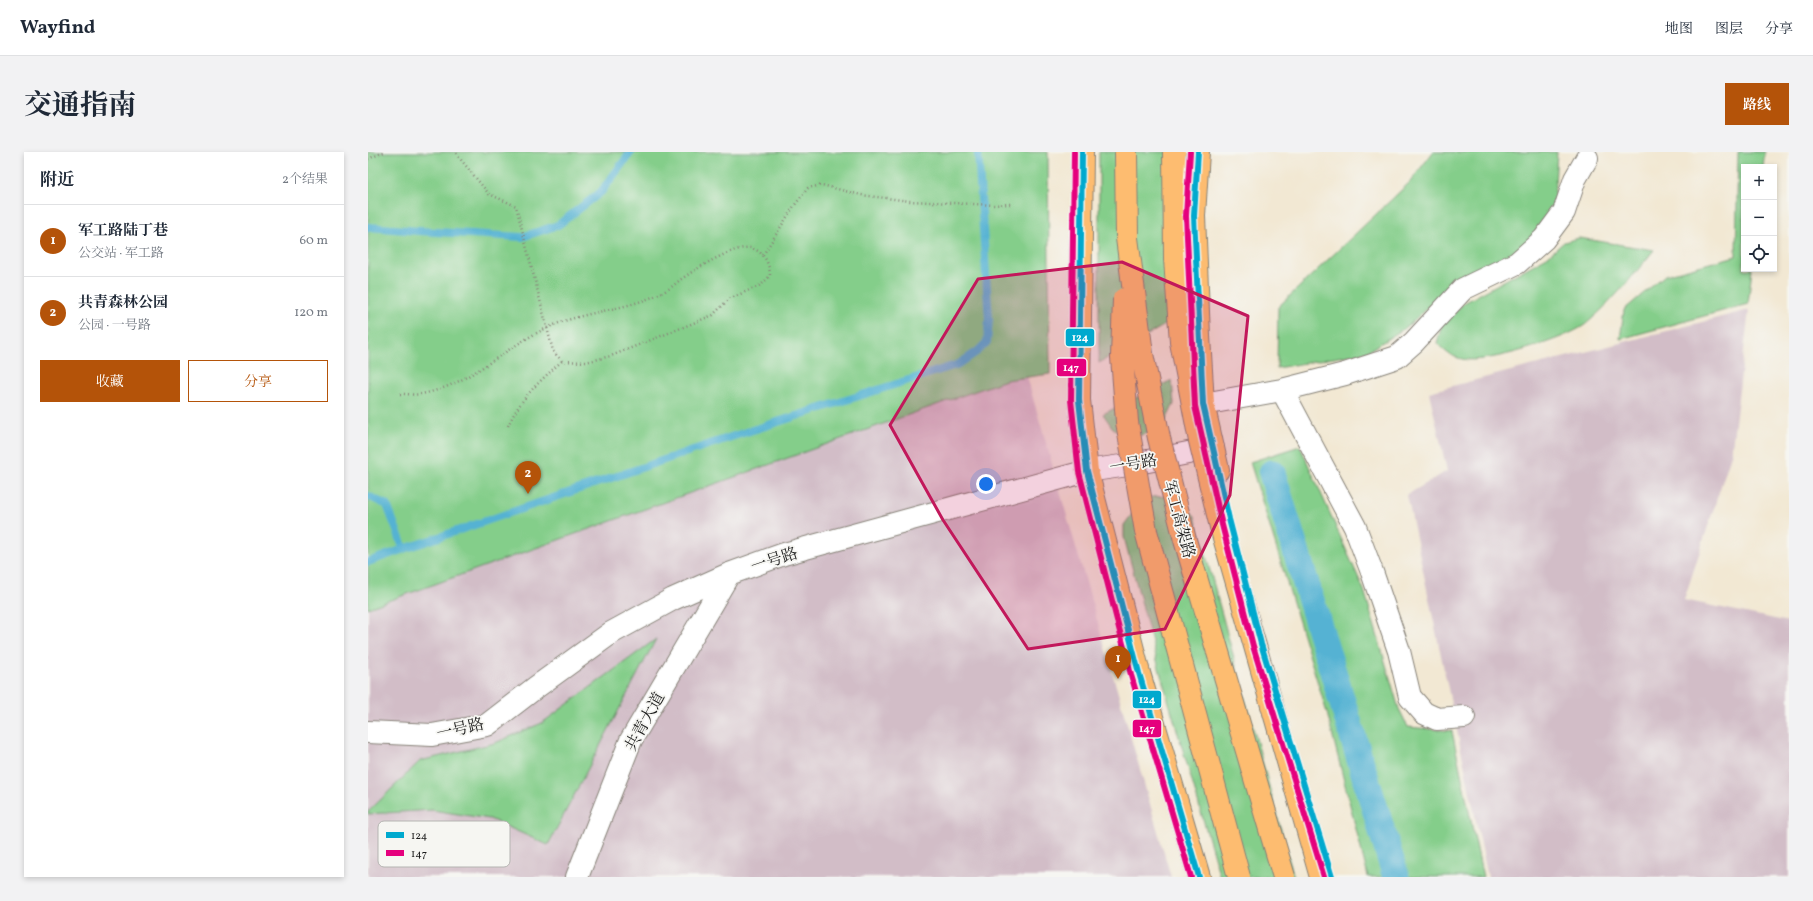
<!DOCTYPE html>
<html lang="zh">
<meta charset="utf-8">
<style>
body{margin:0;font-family:Vollkorn,"Noto Serif SC",serif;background:#f2f2f3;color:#1f2937}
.controls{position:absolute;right:12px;top:12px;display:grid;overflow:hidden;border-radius:0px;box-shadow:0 2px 6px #0003}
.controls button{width:36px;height:36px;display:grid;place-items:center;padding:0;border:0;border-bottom:1px solid #e0e1e3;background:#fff;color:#1f2937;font:20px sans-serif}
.you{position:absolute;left:618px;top:332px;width:14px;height:14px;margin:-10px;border:3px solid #fff;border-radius:50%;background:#1a73e8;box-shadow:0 0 0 6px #1a73e833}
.badge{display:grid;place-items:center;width:26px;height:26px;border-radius:50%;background:#b45309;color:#fff;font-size:13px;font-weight:700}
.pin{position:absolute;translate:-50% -33px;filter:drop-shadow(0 1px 2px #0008)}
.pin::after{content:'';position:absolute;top:21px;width:14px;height:12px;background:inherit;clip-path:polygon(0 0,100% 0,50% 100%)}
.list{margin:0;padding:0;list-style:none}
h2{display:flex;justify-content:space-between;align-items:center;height:52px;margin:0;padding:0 16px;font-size:17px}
h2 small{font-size:13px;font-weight:400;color:#747a83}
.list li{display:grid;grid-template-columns:26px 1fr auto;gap:12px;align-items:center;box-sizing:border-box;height:72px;padding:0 16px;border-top:1px solid #e0e1e3}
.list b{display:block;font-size:15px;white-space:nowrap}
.list p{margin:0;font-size:13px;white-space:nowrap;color:#747a83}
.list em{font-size:13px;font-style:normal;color:#747a83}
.actions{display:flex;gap:8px;padding:12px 16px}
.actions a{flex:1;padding:9px 0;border:1px solid #b45309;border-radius:0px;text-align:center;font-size:14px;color:#b45309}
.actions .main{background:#b45309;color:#fff}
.icon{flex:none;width:22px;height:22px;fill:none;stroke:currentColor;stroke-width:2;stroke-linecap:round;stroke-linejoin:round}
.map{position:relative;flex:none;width:1421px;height:725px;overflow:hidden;border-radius:0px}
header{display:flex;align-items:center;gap:24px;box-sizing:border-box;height:56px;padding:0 20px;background:#fff;border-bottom:1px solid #e0e1e3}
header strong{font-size:19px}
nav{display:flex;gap:22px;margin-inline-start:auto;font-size:14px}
.intro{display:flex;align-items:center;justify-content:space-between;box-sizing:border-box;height:96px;padding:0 24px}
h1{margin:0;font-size:28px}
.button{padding:10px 18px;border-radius:0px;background:#b45309;color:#fff;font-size:14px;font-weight:700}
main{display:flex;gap:24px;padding:0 24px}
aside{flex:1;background:#fff;border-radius:0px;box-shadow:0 2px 6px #0003}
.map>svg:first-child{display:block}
.industrial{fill:#d2bdc7}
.green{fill:#84ce8a;stroke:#507553}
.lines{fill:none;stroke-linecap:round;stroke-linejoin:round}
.stream{stroke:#55b2d3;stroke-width:8}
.canal{stroke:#55b2d3;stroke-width:27}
.minor-casing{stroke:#878278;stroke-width:24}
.major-casing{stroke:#878278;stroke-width:24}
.path{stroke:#878278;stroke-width:2.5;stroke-dasharray:1 3;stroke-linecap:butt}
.minor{stroke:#fff;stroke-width:22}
.major{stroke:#fdbc70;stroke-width:22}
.highway-bridge-casing{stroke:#878278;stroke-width:24;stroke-linecap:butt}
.highway-bridge{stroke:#fdbc70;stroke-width:22}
.bus-1-casing{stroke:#f6f6f2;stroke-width:9}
.bus-2-casing{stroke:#f6f6f2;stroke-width:9}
.bus-1{stroke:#00a9ce;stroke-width:6}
.bus-2{stroke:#e5007d;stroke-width:6}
.marked{fill:#c2185b;fill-opacity:0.2;stroke:#c2185b;stroke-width:3;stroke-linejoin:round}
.labels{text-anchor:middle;stroke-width:3.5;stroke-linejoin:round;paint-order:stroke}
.street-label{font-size:16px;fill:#1c1c1c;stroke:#f6f6f2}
.key{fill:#f6f6f2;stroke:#b5b5b2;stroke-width:1}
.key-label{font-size:11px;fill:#1c1c1c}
.line-badge{stroke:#f6f6f2;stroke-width:1.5}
.badge-label{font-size:11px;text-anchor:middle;font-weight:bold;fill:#fff}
</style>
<header>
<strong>Wayfind</strong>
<nav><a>地图</a><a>图层</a><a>分享</a></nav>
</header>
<div class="intro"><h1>交通指南</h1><a class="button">路线</a></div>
<main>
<aside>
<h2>附近<small>2个结果</small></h2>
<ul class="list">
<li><span class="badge">1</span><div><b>军工路陆丁巷</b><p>公交站 · 军工路</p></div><em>60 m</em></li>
<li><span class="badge">2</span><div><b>共青森林公园</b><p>公园 · 一号路</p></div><em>120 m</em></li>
</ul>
<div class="actions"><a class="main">收藏</a><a>分享</a></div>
</aside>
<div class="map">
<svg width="1421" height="725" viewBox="0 0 1421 725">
<rect width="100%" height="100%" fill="#f6f6f2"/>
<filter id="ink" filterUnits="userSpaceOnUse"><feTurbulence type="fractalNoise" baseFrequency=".025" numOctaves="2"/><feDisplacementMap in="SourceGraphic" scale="8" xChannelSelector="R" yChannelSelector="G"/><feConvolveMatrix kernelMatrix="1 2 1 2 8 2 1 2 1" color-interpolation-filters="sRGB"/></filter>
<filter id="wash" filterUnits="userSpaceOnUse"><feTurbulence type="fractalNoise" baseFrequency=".012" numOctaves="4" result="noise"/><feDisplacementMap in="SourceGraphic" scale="16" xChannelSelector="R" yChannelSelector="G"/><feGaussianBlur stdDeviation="0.9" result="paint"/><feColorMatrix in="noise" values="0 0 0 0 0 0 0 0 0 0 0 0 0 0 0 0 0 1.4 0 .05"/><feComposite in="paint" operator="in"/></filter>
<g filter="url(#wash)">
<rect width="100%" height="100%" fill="#f2e8d3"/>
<path class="industrial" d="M1381 158 1363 303 1316 448 1421 470V725H1120L1039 343 1079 319 1061 240Z
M659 225 803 725H0V456L638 228Z"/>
<path class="green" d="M0 0H680L682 222 638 228 0 456Z
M731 0H802V170L731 211Z
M1065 0H1189L1186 49 1179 71 1160 96 1126 114 1085 131 1040 174 999 200 909 216 910 155 1042 30Z
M1370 0H1397L1395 15H1376V117H1384L1380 152 1252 187 1256 158 1297 123 1368 104Z
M1211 86 1286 98C1265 124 1243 151 1218 172 1199 187 1117 213 1094 207 1082 204 1077 200 1069 191L1074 172 1096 151 1179 105 1196 90Z
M804 228 806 252 797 270 784 280 769 284 754 283 744 275 735 262Z
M932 294 996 438 1031 557 1040 575 1084 579 1115 725H1000L959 561 882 310Z
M800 344 817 353 827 364 926 725H852L792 520 756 385V373L767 358 783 345Z
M288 487 180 693 122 667 64 658 0 662V660L52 609 127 591 174 571Z"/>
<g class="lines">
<path class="stream" d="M0 75 51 79 154 85 190 73 233 40 263 0
M0 344 19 353 36 397 366 284 591 212 610 199 619 190 621 168 610 0
M0 410 36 397"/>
<path class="canal" d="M904 321 1028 725"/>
</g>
</g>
<g filter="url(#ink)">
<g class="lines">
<defs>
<path id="minor" d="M914 238 987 375 1004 420 1031 499 1042 545 1056 561 1069 567 1096 565
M835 252 914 238 977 222 1029 205 1046 190 1095 137 1149 111 1176 87 1196 60 1207 27 1219 6
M0 580 64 583 119 573 167 536 243 481 305 447 361 422 416 402 719 319 760 313 845 296
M209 725 263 588 361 422"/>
<path id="major" d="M714 0 711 248 719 319 771 521 831 725
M830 0 826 64 831 184 835 252 850 318"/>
</defs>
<use href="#minor" class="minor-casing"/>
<use href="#major" class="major-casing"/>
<path class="path" d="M0 7 16 0
M395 103 426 54 440 36 454 33 493 43 542 49 627 53 643 52
M32 242C39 242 47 243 53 242 101 234 136 195 179 176 217 158 260 159 297 139 303 136 307 132 312 128 326 118 366 93 383 96 396 99 402 113 402 124L393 133 361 147 345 163 323 172 243 204 218 210 194 209 185 199 148 54 121 42 89 3 88 0
M140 274C153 245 171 230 194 209"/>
<use href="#minor" class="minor"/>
<use href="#major" class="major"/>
<defs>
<path id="highway-bridge" d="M758 0 759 86 774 202 791 286 817 388 916 725
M806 0 807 107 813 190 832 289 853 375 953 725
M756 147 754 205 759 270 778 379 871 725"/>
</defs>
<use href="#highway-bridge" class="highway-bridge-casing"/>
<use href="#highway-bridge" class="highway-bridge"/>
<defs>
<path id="bus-1" d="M714 0 711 248 719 319 771 521 831 725
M830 0 826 64 835 252 861 367 893 492 964 725"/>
<path id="bus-2" d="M706 0 703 248 711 320 763 523 823 725
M822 0 818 64 827 254 853 369 885 494 956 725"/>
</defs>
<use href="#bus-1" class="bus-1-casing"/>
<use href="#bus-2" class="bus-2-casing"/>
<use href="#bus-1" class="bus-1"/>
<use href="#bus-2" class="bus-2"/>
</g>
</g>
<path class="marked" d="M754 110 880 164 862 343 797 477 660 497 575 368 522 273 610 127Z"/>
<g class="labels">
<g class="street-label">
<text transform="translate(765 311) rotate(-10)" y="6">一号路</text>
<text transform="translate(812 367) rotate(75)" y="6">军工高架路</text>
<text transform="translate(406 407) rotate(-18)" y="6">一号路</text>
<text transform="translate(276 569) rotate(-61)" y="6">共青大道</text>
<text transform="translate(92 576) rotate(-13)" y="6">一号路</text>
</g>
</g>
<rect x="10" y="669" width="132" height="46" rx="6" class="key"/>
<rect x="18" y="680" width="18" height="6" fill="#00a9ce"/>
<rect x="18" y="698" width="18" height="6" fill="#e5007d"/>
<g class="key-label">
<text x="43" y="687">124</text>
<text x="43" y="705">147</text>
</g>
<g class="line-badge">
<rect x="697" y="176" width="30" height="19" rx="4" fill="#00a9ce"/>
<rect x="688" y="206" width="31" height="19" rx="4" fill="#e5007d"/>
<rect x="764" y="538" width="30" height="19" rx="4" fill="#00a9ce"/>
<rect x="764" y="567" width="30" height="19" rx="4" fill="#e5007d"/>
</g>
<g class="badge-label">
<text x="712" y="189">124</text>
<text x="703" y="219">147</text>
<text x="779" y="551">124</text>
<text x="779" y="580">147</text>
</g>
</svg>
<div class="controls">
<button>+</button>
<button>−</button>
<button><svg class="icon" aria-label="locate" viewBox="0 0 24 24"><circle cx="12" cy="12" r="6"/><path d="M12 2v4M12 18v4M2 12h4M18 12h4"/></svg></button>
</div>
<div class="you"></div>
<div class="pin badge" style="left:750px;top:527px">1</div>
<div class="pin badge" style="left:160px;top:342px">2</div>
</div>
</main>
